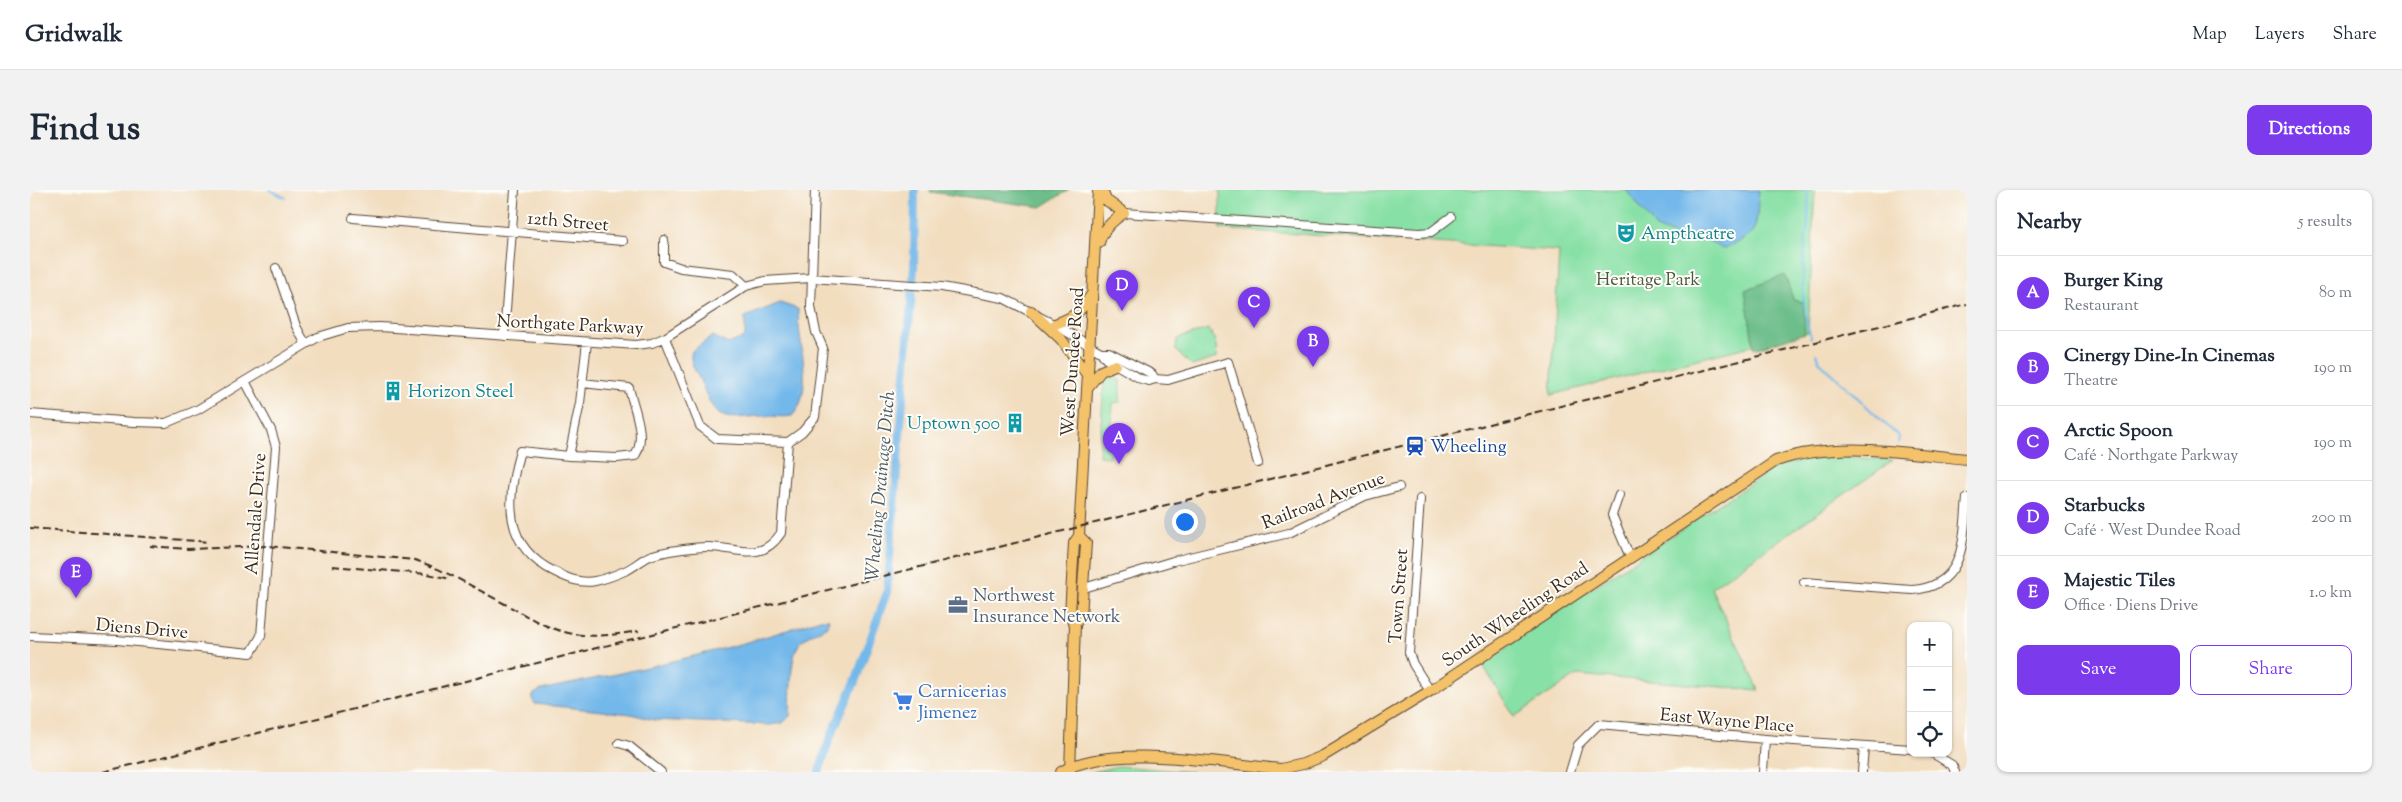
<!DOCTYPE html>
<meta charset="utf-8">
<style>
body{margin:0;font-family:"Sorts Mill Goudy",serif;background:#f2f2f3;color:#1f2937}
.controls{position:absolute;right:15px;bottom:15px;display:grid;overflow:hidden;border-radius:10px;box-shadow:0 1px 4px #0004}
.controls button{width:45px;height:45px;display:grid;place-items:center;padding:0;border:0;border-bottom:1px solid #e0e1e3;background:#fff;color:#1f2937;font:25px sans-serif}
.you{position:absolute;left:1154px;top:331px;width:18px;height:18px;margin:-12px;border:4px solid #fff;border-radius:50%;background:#1a73e8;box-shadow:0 0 0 8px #1a73e833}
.badge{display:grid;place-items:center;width:32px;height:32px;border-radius:50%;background:#7c3aed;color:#fff;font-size:16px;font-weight:700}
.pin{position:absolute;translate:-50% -41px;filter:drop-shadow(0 1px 2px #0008)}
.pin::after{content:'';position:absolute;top:26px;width:18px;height:15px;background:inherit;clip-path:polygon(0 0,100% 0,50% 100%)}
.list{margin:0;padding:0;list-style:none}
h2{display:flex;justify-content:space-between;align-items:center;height:65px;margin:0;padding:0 20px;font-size:21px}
h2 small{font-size:16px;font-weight:400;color:#747a83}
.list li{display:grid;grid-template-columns:32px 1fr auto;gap:15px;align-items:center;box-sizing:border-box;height:75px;padding:0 20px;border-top:1px solid #e0e1e3}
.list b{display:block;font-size:19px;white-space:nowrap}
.list p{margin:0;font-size:16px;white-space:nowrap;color:#747a83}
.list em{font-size:16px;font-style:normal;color:#747a83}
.actions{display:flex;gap:10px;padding:15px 20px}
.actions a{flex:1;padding:11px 0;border:1px solid #7c3aed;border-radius:10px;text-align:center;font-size:18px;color:#7c3aed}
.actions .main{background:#7c3aed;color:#fff}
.icon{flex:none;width:28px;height:28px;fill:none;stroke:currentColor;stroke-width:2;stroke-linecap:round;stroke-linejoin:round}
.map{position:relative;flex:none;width:1937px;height:582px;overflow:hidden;border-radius:10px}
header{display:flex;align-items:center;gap:30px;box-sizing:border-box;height:70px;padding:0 25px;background:#fff;border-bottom:1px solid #e0e1e3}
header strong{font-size:24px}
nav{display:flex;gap:28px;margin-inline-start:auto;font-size:18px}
.intro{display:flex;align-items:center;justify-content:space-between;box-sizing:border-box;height:120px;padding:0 30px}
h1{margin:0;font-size:35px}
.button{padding:12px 22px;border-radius:10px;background:#7c3aed;color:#fff;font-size:18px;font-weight:700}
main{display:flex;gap:30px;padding:0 30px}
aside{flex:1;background:#fff;border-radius:10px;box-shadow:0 1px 4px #0004}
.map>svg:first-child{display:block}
.green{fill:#87e0a5;stroke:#618562}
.forest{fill:#6dbe8a;stroke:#547454}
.water{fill:#73b8ea;stroke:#577184}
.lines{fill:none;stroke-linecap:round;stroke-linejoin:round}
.stream{stroke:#73b8ea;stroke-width:2}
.canal{stroke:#73b8ea;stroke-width:8}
.minor-casing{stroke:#564536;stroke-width:10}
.major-casing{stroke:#564536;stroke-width:12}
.minor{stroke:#fff;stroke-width:8}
.major{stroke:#f3c26a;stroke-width:10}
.rail{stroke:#3b2a1e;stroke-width:2;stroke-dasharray:8 4;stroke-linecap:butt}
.labels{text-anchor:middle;stroke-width:4;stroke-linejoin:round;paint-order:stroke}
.street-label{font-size:18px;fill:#3b2a1e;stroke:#fdfcf7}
.culture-label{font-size:18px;fill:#0d838f;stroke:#fdfcf7;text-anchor:start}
.park-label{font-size:18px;fill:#4e5840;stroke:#fdfcf7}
.transit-label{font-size:18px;fill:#164399;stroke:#fdfcf7;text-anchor:start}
.service-label{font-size:18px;fill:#4e5e75;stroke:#fdfcf7;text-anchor:start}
.shop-label{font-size:18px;fill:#366cbe;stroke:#fdfcf7;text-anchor:start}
.water-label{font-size:19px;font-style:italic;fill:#4f5c65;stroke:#fdfcf7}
</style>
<header>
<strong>Gridwalk</strong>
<nav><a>Map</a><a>Layers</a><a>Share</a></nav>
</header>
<div class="intro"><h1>Find us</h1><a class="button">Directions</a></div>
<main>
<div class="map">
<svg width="1937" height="582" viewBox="0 0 1937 582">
<rect width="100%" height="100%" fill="#fdfcf7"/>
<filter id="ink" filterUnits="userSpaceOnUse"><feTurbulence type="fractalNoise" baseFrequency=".02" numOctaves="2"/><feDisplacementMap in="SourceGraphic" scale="10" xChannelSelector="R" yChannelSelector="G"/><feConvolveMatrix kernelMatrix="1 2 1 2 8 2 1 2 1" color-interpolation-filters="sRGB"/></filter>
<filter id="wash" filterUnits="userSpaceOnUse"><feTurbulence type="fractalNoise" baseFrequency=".0096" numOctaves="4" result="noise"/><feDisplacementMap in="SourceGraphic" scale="20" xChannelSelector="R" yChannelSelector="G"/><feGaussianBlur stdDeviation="1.12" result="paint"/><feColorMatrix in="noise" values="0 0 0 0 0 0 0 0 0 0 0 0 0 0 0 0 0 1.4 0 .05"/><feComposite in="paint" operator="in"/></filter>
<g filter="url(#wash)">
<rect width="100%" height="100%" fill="#f2ddbf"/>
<path class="green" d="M1190 0H1785L1778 142 1521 205 1529 61 1190 39Z
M1178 139C1185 145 1188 161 1186 168L1162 176 1146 160 1147 149Z
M1077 189 1090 190V212L1083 213 1081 252 1085 254 1081 253 1079 267 1069 266 1074 190Z
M1804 266 1863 270 1681 398 1729 500 1547 485 1484 527 1453 475 1502 438 1744 278 1784 267Z
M1088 576 1163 582H1063Z"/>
<path class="forest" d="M900 0H1039L1011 17 900 2Z
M1755 85 1763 109 1773 112 1775 143 1724 159 1715 100Z"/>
<path class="water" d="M1596 0H1729C1725 40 1732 43 1692 59L1674 48 1653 49 1626 38Z
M750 113 768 119C767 149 786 202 762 226 751 228 742 225 731 226 688 229 688 233 670 190 666 182 658 170 662 161L683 146 698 154 715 147V127Z
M790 429H799L797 436C788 442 777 445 770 453 759 465 761 509 760 526L753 533 740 535 624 530 601 524 505 514 502 509 504 504 511 500C605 480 699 461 790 429Z"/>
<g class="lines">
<path class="stream" d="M240 0 256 8
M1777 1C1781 23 1776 45 1774 67 1772 92 1773 124 1781 148
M1786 164 1789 171 1869 247 1868 253"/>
<path class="canal" d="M789 582 800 548 825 492 857 402 884 77 885 0"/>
</g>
</g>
<g filter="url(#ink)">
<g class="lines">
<defs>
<path id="minor" d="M1094 23 1389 43 1401 42 1421 27
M323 28 593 51
M634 50V72L651 78 703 84 716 96
M246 78 266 136 275 153
M474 146 485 0
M635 148 670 236 687 249 758 252 772 242 785 227 793 158 786 142 781 117 785 0
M557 152 550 213 539 266 490 261C476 309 473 357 525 382 537 388 550 394 565 391 575 389 588 384 597 380 606 376 614 367 623 365 639 360 660 358 676 357 706 356 730 375 751 343L758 252
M1071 162 1076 169 1111 189 1119 191 1125 189 1138 190 1198 172 1228 273
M0 224 104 232 136 233 167 220 288 147 318 138 350 137 606 155 622 153 636 147 716 96 735 91 781 88 912 97 973 108 1031 138 1060 156 1071 162H1079L1122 184 1125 189
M539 266 587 268 605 266C617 247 604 219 599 198L552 193
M1589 305 1582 325 1600 367
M1390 309 1379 463 1383 474 1400 501
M1774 392 1882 400C1936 396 1933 350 1937 308
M1054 398 1143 371 1259 343 1335 306 1369 297
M0 446 87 450 221 463 231 446 246 257 241 240 215 191
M589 553 599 556 631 582
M1902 563 1922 575 1925 582
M1540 582 1548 555 1569 534 1735 549 1881 559
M1733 582 1735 549
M1832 582 1834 557"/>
<path id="major" d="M1069 53C1073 39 1082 31 1094 23L1076 10 1072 0
M1001 121 1031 149 1058 186
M1025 134C1045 127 1050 122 1062 104
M1057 198 1071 181 1085 175
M1045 434 1051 426 1056 353 1049 346
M1040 581 1045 434 1040 425 1044 353 1049 346 1068 0
M1031 582C1079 552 1194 574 1251 579L1273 574 1293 566 1400 501 1746 271C1807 250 1874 263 1937 269"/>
</defs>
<use href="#minor" class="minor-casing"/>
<use href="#major" class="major-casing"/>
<use href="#minor" class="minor"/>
<use href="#major" class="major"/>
<path class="rail" d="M0 338 179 352
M120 356 158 359 238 356 385 370C417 381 445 398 475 414 499 427 523 443 552 445 571 447 590 444 609 441
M302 376 398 384 421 389
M73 582 1937 114"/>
</g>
</g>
<defs>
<symbol id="theatre-bare" viewBox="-9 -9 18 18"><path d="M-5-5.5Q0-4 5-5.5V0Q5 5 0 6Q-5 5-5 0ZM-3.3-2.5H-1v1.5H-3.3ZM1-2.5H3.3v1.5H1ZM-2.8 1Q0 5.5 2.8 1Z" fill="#0f9aa8" stroke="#fdfcf7" stroke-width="2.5" paint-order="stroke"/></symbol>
<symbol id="building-bare" viewBox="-9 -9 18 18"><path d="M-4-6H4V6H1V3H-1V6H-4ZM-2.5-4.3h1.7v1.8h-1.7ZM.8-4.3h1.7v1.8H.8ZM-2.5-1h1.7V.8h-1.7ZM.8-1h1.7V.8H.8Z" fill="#0f9aa8" stroke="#fdfcf7" stroke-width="2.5" paint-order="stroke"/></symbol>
<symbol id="station-bare" viewBox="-9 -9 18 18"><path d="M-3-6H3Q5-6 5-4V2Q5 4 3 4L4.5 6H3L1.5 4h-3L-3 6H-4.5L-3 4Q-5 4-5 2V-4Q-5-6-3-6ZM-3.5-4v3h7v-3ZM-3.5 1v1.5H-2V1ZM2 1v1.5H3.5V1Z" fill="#1a4fb4" stroke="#fdfcf7" stroke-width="2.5" paint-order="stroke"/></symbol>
<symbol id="office-bare" viewBox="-9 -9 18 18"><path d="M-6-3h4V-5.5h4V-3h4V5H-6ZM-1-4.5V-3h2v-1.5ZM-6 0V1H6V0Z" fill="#5c6f8a" stroke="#fdfcf7" stroke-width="2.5" paint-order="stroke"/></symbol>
<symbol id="supermarket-bare" viewBox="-9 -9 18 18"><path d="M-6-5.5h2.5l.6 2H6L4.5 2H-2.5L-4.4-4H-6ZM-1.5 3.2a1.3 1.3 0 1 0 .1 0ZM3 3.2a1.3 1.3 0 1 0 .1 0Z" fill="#3f7fe0" stroke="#fdfcf7" stroke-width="2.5" paint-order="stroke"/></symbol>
</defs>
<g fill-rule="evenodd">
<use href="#theatre-bare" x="1582" y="29" width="28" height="28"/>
<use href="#building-bare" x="349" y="187" width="28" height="28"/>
<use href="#building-bare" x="971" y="219" width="28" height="28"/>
<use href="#station-bare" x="1371" y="242" width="28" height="28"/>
<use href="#office-bare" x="914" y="401" width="28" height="28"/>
<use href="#supermarket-bare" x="859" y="497" width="28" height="28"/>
</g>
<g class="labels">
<g class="street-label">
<text transform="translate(538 31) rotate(5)" y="6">12th Street</text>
<text transform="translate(540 134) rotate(3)" y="6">Northgate Parkway</text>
<text transform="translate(1042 172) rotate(-86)" y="6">West Dundee Road</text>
<text transform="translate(1293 310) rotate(-21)" y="6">Railroad Avenue</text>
<text transform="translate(225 324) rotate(-86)" y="6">Allendale Drive</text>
<text transform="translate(1368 406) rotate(-86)" y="6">Town Street</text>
<text transform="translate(1485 424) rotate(-34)" y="6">South Wheeling Road</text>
<text transform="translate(112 438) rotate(5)" y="6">Diens Drive</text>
<text transform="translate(1697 530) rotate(5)" y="6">East Wayne Place</text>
</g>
<g class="culture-label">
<text x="1611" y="49">Amptheatre</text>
<text x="378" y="207">Horizon Steel</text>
<text x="970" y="239" text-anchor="end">Uptown 500</text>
</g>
<g class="park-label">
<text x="1618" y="95">Heritage Park</text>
</g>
<g class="transit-label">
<text x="1400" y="262">Wheeling</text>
</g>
<g class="service-label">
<text x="943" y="411">Northwest<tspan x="943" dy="21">Insurance Network</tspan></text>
</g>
<g class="shop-label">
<text x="888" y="507">Carnicerias<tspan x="888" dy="21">Jimenez</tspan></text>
</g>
<g class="water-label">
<text transform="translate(849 296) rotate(-85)" y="7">Wheeling Drainage Ditch</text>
</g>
</g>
</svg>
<div class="controls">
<button>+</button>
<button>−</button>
<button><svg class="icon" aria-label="locate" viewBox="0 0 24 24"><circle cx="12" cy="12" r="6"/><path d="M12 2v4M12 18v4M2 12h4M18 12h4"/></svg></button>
</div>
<div class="you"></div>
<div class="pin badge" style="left:1089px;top:274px">A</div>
<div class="pin badge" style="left:1283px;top:177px">B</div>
<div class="pin badge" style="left:1224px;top:138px">C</div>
<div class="pin badge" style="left:1092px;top:121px">D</div>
<div class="pin badge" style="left:46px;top:408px">E</div>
</div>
<aside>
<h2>Nearby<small>5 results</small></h2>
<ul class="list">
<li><span class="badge">A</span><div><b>Burger King</b><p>Restaurant</p></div><em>80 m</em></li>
<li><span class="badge">B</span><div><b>Cinergy Dine-In Cinemas</b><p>Theatre</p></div><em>190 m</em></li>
<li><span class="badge">C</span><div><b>Arctic Spoon</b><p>Café · Northgate Parkway</p></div><em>190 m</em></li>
<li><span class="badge">D</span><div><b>Starbucks</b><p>Café · West Dundee Road</p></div><em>200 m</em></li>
<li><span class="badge">E</span><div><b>Majestic Tiles</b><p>Office · Diens Drive</p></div><em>1.0 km</em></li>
</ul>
<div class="actions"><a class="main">Save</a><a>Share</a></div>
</aside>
</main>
